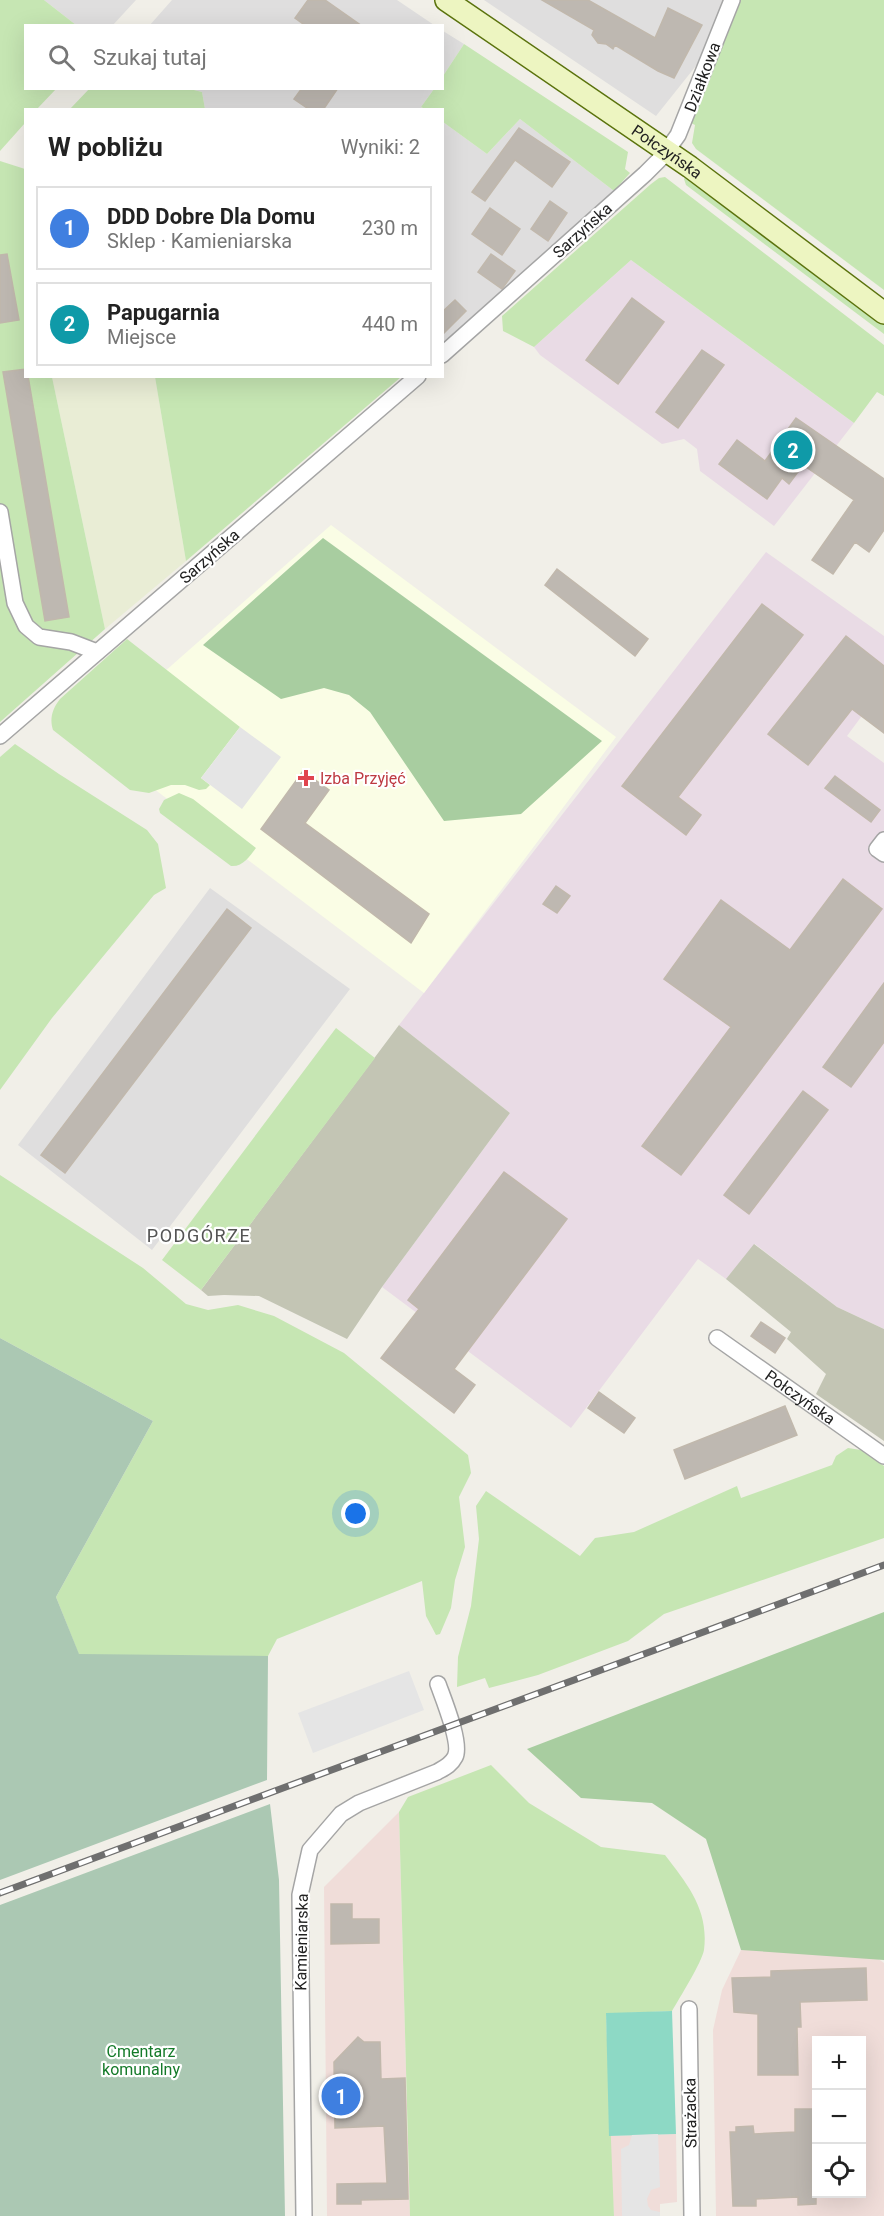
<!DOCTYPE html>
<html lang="pl">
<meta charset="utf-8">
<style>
body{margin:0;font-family:Roboto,sans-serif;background:#f6f6f6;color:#222}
.controls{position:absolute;right:18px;bottom:18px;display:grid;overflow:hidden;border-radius:0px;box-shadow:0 6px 24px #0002}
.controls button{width:54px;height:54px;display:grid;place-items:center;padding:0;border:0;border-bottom:2px solid #e0e0e0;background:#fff;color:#222;font:30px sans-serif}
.you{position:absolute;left:356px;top:1514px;width:21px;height:21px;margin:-15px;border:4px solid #fff;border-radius:50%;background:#1a73e8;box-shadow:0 0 0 9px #1a73e833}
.badge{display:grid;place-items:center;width:39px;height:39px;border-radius:50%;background:#2563eb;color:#fff;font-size:20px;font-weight:700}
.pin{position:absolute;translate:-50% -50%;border:3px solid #fff;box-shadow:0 2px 6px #0006}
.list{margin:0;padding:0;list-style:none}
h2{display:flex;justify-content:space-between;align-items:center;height:78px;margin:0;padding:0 24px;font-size:26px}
h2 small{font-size:20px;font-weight:400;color:#767676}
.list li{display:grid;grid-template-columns:39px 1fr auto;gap:18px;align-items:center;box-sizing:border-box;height:84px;margin:0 12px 12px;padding:0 12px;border:2px solid #e0e0e0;border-radius:0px}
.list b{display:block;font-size:22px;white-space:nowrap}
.list p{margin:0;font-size:20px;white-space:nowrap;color:#767676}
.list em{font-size:20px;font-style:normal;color:#767676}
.icon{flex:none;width:33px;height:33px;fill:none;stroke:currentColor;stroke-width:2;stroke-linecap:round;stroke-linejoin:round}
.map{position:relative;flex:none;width:884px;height:2216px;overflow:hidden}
.search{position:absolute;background:#fff;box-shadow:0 6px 24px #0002;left:24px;top:24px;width:420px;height:66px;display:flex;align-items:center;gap:15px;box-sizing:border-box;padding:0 21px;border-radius:0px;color:#767676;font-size:22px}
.panel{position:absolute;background:#fff;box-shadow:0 6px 24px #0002;left:24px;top:108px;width:420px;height:270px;border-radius:0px}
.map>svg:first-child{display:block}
.residential{fill:#dfdede}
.commercial{fill:#f0ddd9;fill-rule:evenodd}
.industrial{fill:#e9dbe5}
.education{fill:#fafde5}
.construction{fill:#c3c5b4}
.farmland{fill:#e9edd5}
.grass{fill:#c6e6b3}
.forest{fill:#a8cda0}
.cemetery{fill:#abc8b3}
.pitch{fill:#8dd9c5}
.parking{fill:#e5e5e5}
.building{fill:#beb8b1;stroke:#c1b8ac;stroke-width:1.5}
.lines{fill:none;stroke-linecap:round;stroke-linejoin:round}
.street-casing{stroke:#a5a5a5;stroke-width:18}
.secondary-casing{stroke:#5b730d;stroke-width:24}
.street{stroke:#fff;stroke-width:15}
.secondary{stroke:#edf5c1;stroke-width:21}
.rail-casing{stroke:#6f6f6f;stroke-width:7}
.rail{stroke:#fff;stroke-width:4.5;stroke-dasharray:14;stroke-linecap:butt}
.health-dot{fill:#e0444e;stroke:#fff;stroke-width:2}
.labels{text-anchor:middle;stroke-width:4.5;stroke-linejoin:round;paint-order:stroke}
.street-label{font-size:16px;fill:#212121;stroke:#fff}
.health-label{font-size:16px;fill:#be3a42;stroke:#fff;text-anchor:start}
.park-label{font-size:16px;fill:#147a29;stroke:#fff}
.neighbourhood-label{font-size:18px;letter-spacing:1.5px;fill:#545454;stroke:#fff}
</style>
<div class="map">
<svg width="884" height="2216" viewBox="0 0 884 2216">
<rect width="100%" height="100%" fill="#f1efe8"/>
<path class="residential" d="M44 0H136L112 26 76 25Z
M172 0H397L434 25 149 26Z
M484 0H723L699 62 656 116Z
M443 31 464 44 443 76Z
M190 89H434L421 107 425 110 205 109 202 92Z
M520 119 614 191 445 342 443 341V122L487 154Z
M210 888 350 989 152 1250 18 1145Z"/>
<path class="commercial" d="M399 1812 410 2216H327L324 1887Z
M768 1913 870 1953 884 1963V2216H716L713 2030 722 1990 741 1950ZM816 2040H862V2194H816Z
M676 2134 677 2202 660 2204V2216H614L609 2136Z"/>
<path class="industrial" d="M631 260 854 423 774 526 700 471 697 449 684 439 662 444 540 355 534 347Z
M766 552 884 636V686L847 736 884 763V1329L837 1307 755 1244 726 1279 698 1259 571 1428 382 1287 510 1113 399 1025Z"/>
<path class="education" d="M331 525 616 737 424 993 88 739Z"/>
<path class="construction" d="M399 1025 510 1113 382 1287 347 1339 259 1296 224 1295 208 1296 201 1290Z
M754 1244 837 1307 884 1329V1441L816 1394 826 1374 787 1339 791 1332 726 1279Z"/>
<path class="farmland" d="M52 377H155L186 561 105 629Z"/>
<path class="grass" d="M0 0H44L76 25 26 26V88L56 89 37 109 26 110 25 123 0 151Z
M741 0H884V290L696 149 692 143 695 125 689 122 695 115Z
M464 44 628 152 625 169 630 173 614 191 520 119 487 154 443 122 442 110 425 109 421 107 434 89 442 88 443 76Z
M90 88 190 89 202 92 205 109H70Z
M0 161 25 169 26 376 52 377 105 629 0 722Z
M686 176 884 325V334L686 185 684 179Z
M665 177 884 345V396L877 392 854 423 631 260 534 347 503 331 502 316 651 184 659 178Z
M155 377V376L401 377 186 561Z
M127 639 240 727 201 778 210 785 206 789 199 790 185 785H171L149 793 130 790 53 730C49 718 53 708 60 699Z
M15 744 59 774 147 830 158 844 166 888 154 895 52 1018 0 1090V757Z
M179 793 193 799 256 848C249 857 243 867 231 866L160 813 159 809 164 800Z
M336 1028 375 1058 201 1290 162 1260Z
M0 1175 143 1268 186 1304 208 1310 238 1305 274 1316 344 1353 468 1455 471 1473 459 1497 465 1547 455 1580 451 1608 440 1634 436 1635 426 1616 422 1581 277 1639 268 1656 79 1655 56 1597 153 1421 0 1338Z
M848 1448 861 1450 884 1466V1538L664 1614 628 1641 538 1675 489 1688 485 1678 457 1687 458 1657 471 1606 479 1539 476 1506 486 1491 580 1556 595 1538 634 1532 737 1486 741 1498 832 1465 836 1456Z
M491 1765 529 1803 601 1847 665 1855C688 1885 709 1910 704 1950 702 1962 679 1999 672 2011L606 2014 614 2216H410L399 1812 408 1797Z"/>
<path class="forest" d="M323 538 602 741 521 814 444 821 370 712 349 695 324 688 281 699 203 645Z
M884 1612V1960L741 1950 706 1839 652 1803 581 1798 527 1749Z"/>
<path class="cemetery" d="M0 1338 153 1421 56 1597 79 1654 268 1656 267 1780 0 1880Z
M270 1804 279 1880 285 2216H0V1905Z"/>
<path class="pitch" d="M672 2011 676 2134 609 2136 606 2013Z"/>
<path class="parking" d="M240 727 281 757 242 809 201 778Z
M409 1671 424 1710 313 1753 298 1713Z
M658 2134 660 2187 651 2190 647 2199 648 2206 651 2210 660 2212V2216H622L621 2149 629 2145 632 2135Z"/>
<path class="building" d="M308 0H325L362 26H306L295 18Z
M542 0H588L655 38 668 8 702 25 674 78 658 71 615 45 613 49 606 44 598 43 592 35 594 30Z
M302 88H338L323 110H310L294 99Z
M519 128 570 162 552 187 515 160 485 201 472 192Z
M550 201 567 213 548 241 531 229Z
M490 208 520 229 502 255 472 234Z
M7 254 19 320 0 323V255Z
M491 254 515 271 502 289 478 272Z
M632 298 664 322 618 384 586 360Z
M455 300 466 311 442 335V312Z
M702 350 724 365 678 428 656 412Z
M26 369V376H28L69 617 45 621 3 372Z
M796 418 884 479V530L869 552 855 542 833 574 812 560 854 500 803 465 789 484 782 478 767 499 719 464 737 440 765 461Z
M557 569 648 639 635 656 545 585Z
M762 604 803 635 678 797 701 815 686 835 622 786Z
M846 636 884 666V733L852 709 808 765 768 734Z
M303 771 329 790 305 823 429 914 411 943 261 829Z
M835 776 880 810 871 822 825 788Z
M843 879 882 909 681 1175 642 1146 731 1027 664 979 721 900 790 950Z
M556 886 570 896 557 913 543 904Z
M227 909 251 928 65 1173 41 1155Z
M884 983V1042L851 1087 823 1067Z
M803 1091 828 1110 749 1214 724 1195Z
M504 1172 567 1219 454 1369 475 1385 454 1413 381 1358 419 1309 408 1300Z
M761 1322 785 1338 775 1353 751 1336Z
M599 1392 635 1418 624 1433 588 1408Z
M785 1406 797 1435 685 1479 674 1450Z
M331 1904H352V1919H379V1943L331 1944Z
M866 1968 867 2000 800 2002 801 2027H797L798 2075H758V2014L734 2012 732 1978 771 1977V1971Z
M358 2037 364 2042H380L381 2079 405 2078 408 2199 361 2200V2204H337V2184L387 2183 384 2126 335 2128 334 2062Z
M795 2109H816V2204L798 2205V2197L756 2199V2206H733L730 2132H736V2127L753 2126 754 2134 795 2132Z"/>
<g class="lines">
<defs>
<g id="street">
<path d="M442 355 645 174 663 156 678 135 732 0"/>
<path d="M0 512 15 603 26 626 39 637 71 642 97 652"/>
<path d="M0 736 418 376"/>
<path d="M884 840 877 849 884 854"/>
<path id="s1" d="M717 1338 884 1456"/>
<path d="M689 2009 692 2216"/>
<path d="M304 2216 300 1895 310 1850 341 1814 359 1803 437 1772C444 1768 451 1765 455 1757 462 1744 443 1698 438 1684"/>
</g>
<g id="secondary">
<path id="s2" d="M446 0 690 167 884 313"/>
</g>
</defs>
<use href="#street" class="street-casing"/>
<use href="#secondary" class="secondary-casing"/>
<use href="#street" class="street"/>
<use href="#secondary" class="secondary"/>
<defs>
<path id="rail" d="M0 1893 884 1565"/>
</defs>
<use href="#rail" class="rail-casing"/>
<use href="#rail" class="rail"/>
</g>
<path class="health-dot" d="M303 769h6v6h6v6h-6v6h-6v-6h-6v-6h6z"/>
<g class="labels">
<g class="street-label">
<text transform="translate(702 77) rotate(-69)" y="6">Działkowa</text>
<text dy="6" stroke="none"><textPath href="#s2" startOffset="268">Połczyńska</textPath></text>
<text transform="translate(582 230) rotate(-42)" y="6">Sarzyńska</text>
<text transform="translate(209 556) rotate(-41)" y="6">Sarzyńska</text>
<text dy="6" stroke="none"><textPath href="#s1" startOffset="102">Połczyńska</textPath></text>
<text transform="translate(301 1942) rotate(-89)" y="6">Kamieniarska</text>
<text transform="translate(690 2113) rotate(-91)" y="6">Strażacka</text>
</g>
<g class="health-label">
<text x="320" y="784">Izba Przyjęć</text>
</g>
<g class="park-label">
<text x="141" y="2057">Cmentarz<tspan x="141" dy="18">komunalny</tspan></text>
</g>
<g class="neighbourhood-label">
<text x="199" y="1242">PODGÓRZE</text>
</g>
</g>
</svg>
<div class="controls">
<button>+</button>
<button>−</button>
<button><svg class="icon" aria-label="locate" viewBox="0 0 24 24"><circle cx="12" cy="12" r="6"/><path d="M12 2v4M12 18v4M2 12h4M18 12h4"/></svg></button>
</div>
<div class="you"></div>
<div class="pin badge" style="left:341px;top:2096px;background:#3f7fe0">1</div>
<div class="pin badge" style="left:793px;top:450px;background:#0f9aa8">2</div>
<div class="search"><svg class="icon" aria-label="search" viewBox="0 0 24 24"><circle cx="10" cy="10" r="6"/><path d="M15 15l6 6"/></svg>Szukaj tutaj</div>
<section class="panel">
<h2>W pobliżu<small>Wyniki: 2</small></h2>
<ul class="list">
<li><span class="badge" style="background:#3f7fe0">1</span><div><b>DDD Dobre Dla Domu</b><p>Sklep · Kamieniarska</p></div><em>230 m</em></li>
<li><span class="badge" style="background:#0f9aa8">2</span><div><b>Papugarnia</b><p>Miejsce</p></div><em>440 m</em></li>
</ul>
</section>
</div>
